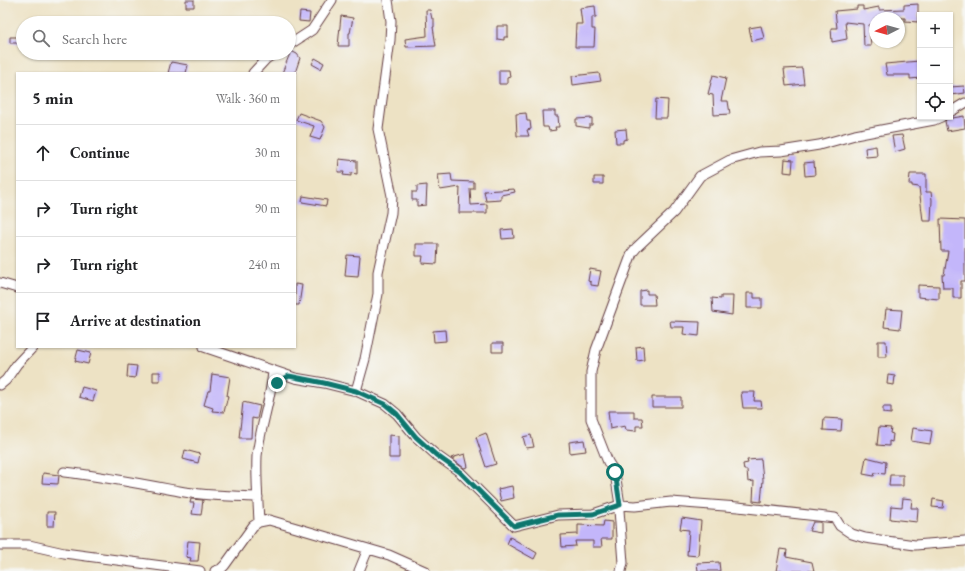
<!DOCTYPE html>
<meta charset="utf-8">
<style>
body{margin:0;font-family:"EB Garamond",serif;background:#f6f6f6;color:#202124}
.controls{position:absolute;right:12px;top:12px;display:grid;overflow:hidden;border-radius:0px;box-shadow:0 1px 3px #0004}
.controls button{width:36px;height:36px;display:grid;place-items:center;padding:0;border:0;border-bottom:1px solid #e0e0e0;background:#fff;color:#202124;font:20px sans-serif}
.compass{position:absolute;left:869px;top:12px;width:36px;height:36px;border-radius:50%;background:#fff;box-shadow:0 1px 3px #0004;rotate:264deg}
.stop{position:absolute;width:12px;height:12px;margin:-9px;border:3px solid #0f766e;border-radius:50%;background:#fff}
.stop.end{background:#0f766e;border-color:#fff;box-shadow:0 1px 4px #0008}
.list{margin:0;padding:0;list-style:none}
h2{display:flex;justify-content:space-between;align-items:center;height:52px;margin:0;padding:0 16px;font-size:17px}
h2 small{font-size:13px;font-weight:400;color:#757577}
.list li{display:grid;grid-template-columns:26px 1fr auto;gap:12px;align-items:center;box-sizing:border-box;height:56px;padding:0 16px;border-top:1px solid #e0e0e0}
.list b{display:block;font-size:15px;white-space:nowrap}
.list em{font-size:13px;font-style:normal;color:#757577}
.icon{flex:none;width:22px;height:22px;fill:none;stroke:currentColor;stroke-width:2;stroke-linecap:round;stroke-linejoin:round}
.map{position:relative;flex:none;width:965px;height:571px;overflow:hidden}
.search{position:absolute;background:#fff;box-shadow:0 1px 3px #0004;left:16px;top:16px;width:280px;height:44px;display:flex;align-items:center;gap:10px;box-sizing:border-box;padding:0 14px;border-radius:22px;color:#757577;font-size:15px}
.panel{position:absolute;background:#fff;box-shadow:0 1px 3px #0004;left:16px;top:72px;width:280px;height:276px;border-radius:0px}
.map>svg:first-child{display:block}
.building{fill:#c3b6fa}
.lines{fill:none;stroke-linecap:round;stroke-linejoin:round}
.minor-casing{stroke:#623c42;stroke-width:11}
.minor{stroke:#fff;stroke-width:9}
.route{stroke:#0f766e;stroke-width:5}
</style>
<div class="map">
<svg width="965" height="571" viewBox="0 0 965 571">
<rect width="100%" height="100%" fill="#f6f6f2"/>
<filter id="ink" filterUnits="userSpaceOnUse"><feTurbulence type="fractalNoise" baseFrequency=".025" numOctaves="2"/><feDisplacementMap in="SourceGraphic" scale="8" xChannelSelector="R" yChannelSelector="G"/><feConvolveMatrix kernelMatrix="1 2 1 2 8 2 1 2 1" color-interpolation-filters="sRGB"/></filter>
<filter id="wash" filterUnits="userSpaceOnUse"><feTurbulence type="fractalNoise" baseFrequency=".012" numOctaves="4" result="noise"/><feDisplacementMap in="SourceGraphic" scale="16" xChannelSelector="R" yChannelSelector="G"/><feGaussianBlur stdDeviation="0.9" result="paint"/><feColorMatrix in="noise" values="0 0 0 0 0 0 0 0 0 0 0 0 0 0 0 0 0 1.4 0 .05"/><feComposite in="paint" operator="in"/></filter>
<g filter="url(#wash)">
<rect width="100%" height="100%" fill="#ede2c4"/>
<g id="blocks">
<path class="building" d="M186 0H194V7H186Z
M918 4V22L905 21V18H875V24L869 25 871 46H864L863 24 845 22 847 39 832 42 831 28H837L835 11 857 9V6H863V10L879 7V10L904 9V5Z
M595 6 596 17H592V29H595L594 47H575L576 24H582L580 8Z
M426 10H430L432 19H434V27H433L436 46 406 47 405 39 427 36Z
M300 12 310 13 309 22 299 21Z
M341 16 353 18 350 33H349V46H338Z
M497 26H508V37H504V40L497 39Z
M761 26 764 38 752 41 749 28Z
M10 37H23V43H10Z
M291 51 297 54 300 58 295 73H282Z
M315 58 324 63 321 69 312 64Z
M919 61 920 78 910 79V75H887L885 64Z
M171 62 188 65 186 73H168Z
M802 68 804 84 786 86 784 69Z
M499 70H509L510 77 507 78V84H499Z
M599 73 601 81 573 85 572 76Z
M713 75 726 78 721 101H728L730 114 714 115 713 95 708 94Z
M964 86 965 93 951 95 950 87Z
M656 99 668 100 667 118H655Z
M542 111H555V116H558L559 127H555L556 130 549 131 548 127H543Z
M299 113 321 121 325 127 320 140 310 137 314 126 296 120Z
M526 113 527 121H530L531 129 527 130 529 136H517L516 114Z
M964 116 965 128 947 131 945 121 947 119Z
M592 118V125H589V128L576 126V119Z
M626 129 627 139 623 140V143H616L615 130Z
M902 135 905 149 895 152 892 136Z
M876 146 877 156 866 157 865 148Z
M339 159 357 161V174L351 173V176L343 175 344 172H338Z
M785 159 793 160 792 173 784 172Z
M814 162 815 175 805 176 804 163Z
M451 174 452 181 474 182V189H470L471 205 487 204V213H459L460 187 440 190 438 175Z
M910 174H926V192H931L932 200 931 221H923L919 187 912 186V184H909Z
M594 177H603V184H594Z
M427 185 426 205 417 206V200H412V192H417V186Z
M514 189 515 192 501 195V200L486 201 484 191Z
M303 196 327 200 326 206 302 202Z
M940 219 965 220V281H961V298H953V288H943L942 275H944L948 251H941Z
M513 229 514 238 502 239 501 230Z
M416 244H438L437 264 422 263 423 256H416Z
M347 255 360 256 358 277 345 276Z
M590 269 601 271 598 286 591 285V282L588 281Z
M295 284 302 285 299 305H295Z
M918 285 939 286V299L918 297Z
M647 290V294H654L655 305H640V291Z
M747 293H754V298H762V308H747Z
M721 296H733L732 315 713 312 712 298 721 299Z
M886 309 902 310 900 329 884 327Z
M670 321 700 322 699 336 683 334 684 327H671Z
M445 330 446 341 434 342 433 331Z
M878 341H886L887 357H878Z
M492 343H503V352H492Z
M643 346 644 360 637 361 636 347Z
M78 350 91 353 88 364 75 361Z
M128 365 137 366 135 378 127 377Z
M153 372H160V381H153Z
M212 374 230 377 227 396H228L224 412 212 411 213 408 204 405 208 391H210Z
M888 375 895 376 894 385 887 384Z
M82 387 96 391 93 401 79 397Z
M741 392H755L754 401H761L762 408H743Z
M652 397H681V407H652Z
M243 402 260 406 257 419 252 418 251 438H239Z
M883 407H891V414L883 413Z
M608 411H634V418H642L643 426H636V431L626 430 625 426 610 429Z
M824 418 842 419 841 431 823 430Z
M879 427 891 428 890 433 893 434 892 442 889 441V446L877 445Z
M913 428 932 431 930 444 911 441Z
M486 433 496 464 486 467 476 437Z
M389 435 399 436V458H389Z
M531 435 534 447 526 448 523 437Z
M584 440 586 451 570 453 569 442Z
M185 450 200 454 198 463 183 459Z
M465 454 468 467 464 468 451 458Z
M866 457 886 462 885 474 875 473 874 476 863 474Z
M761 459 763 480 761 502 753 501 754 481 748 482 747 470H744L743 464 748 463 747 460Z
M43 473 59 475 58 484 42 483Z
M890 475H903V486H889Z
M512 486 514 498 501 501 498 489Z
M903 498 912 499 911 508H918L917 522 890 519 891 506 902 507Z
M191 499 203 500 201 515 192 514 194 503H190Z
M933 499 944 501 943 508 932 507Z
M47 512H55L54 526H47Z
M682 518 701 521 698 556 687 555 689 530 680 529Z
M604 521 612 522V539H601L602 547H593V541H575L576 546 562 547 561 535 578 534V525L603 526Z
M813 522H821V533L809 531Z
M510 537 537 553 534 559 507 544Z
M188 541 200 542 198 561H190L191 558 186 557Z
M780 549 787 550 786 557 812 562 814 571H776Z
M719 562 720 571H698L697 563Z"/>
</g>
</g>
<g filter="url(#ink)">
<use href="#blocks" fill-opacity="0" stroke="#623c42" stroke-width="1"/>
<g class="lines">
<defs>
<path id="minor" d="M289 45 312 30 332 0
M253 73 266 59 275 53
M950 112 965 103
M0 283 17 288
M204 347 295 378 324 383 356 391 385 404 397 414 416 437 436 455 460 472 514 526 558 515 593 514 620 505 635 506 671 502 738 507 835 518 840 526 852 534 865 538 915 545 965 541
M0 385 6 380 17 364 33 347
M356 391 365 359 378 294V272L391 213 392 196 378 129 390 40 391 21 388 0
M64 472C101 476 142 484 179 491 204 496 232 496 258 497
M259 522C258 500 256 478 257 456 260 427 271 400 273 371
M0 545H29L64 553 200 571
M215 571 221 569 225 565 253 526 259 522 269 520 389 555 425 571
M359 571 368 549
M621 571 623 563 619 510 620 505 615 473 608 462 591 419V372L596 350 632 253 637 247 674 212 700 176 730 160 759 152 781 151 819 145 855 135 934 120 941 117"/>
</defs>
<use href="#minor" class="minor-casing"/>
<use href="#minor" class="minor"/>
</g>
</g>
<g class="lines" filter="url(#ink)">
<path class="route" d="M277 383 289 376 324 383 356 391 385 404 397 414 416 437 436 455 460 472 514 526 558 515 593 514 620 505 615 472"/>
</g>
</svg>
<div class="controls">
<button>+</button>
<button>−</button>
<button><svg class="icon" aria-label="locate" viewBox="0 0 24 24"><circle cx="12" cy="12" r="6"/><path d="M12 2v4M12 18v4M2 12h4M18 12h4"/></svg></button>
</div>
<svg class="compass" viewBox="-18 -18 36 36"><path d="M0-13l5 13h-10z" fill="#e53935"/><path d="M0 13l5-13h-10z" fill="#757577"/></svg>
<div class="stop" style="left:615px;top:472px"></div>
<div class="stop end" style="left:277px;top:383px"></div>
<div class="search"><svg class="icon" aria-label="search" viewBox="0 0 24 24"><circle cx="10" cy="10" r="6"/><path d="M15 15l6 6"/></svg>Search here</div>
<section class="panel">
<h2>5 min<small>Walk · 360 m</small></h2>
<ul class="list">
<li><svg class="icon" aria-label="ahead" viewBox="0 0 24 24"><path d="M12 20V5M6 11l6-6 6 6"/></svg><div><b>Continue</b></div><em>30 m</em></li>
<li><svg class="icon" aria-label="right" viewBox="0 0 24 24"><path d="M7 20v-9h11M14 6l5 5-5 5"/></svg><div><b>Turn right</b></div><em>90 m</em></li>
<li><svg class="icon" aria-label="right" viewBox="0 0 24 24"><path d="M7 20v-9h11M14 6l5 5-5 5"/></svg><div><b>Turn right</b></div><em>240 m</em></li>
<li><svg class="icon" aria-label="arrive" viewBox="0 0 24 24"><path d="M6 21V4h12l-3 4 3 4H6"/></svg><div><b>Arrive at destination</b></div></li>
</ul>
</section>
</div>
